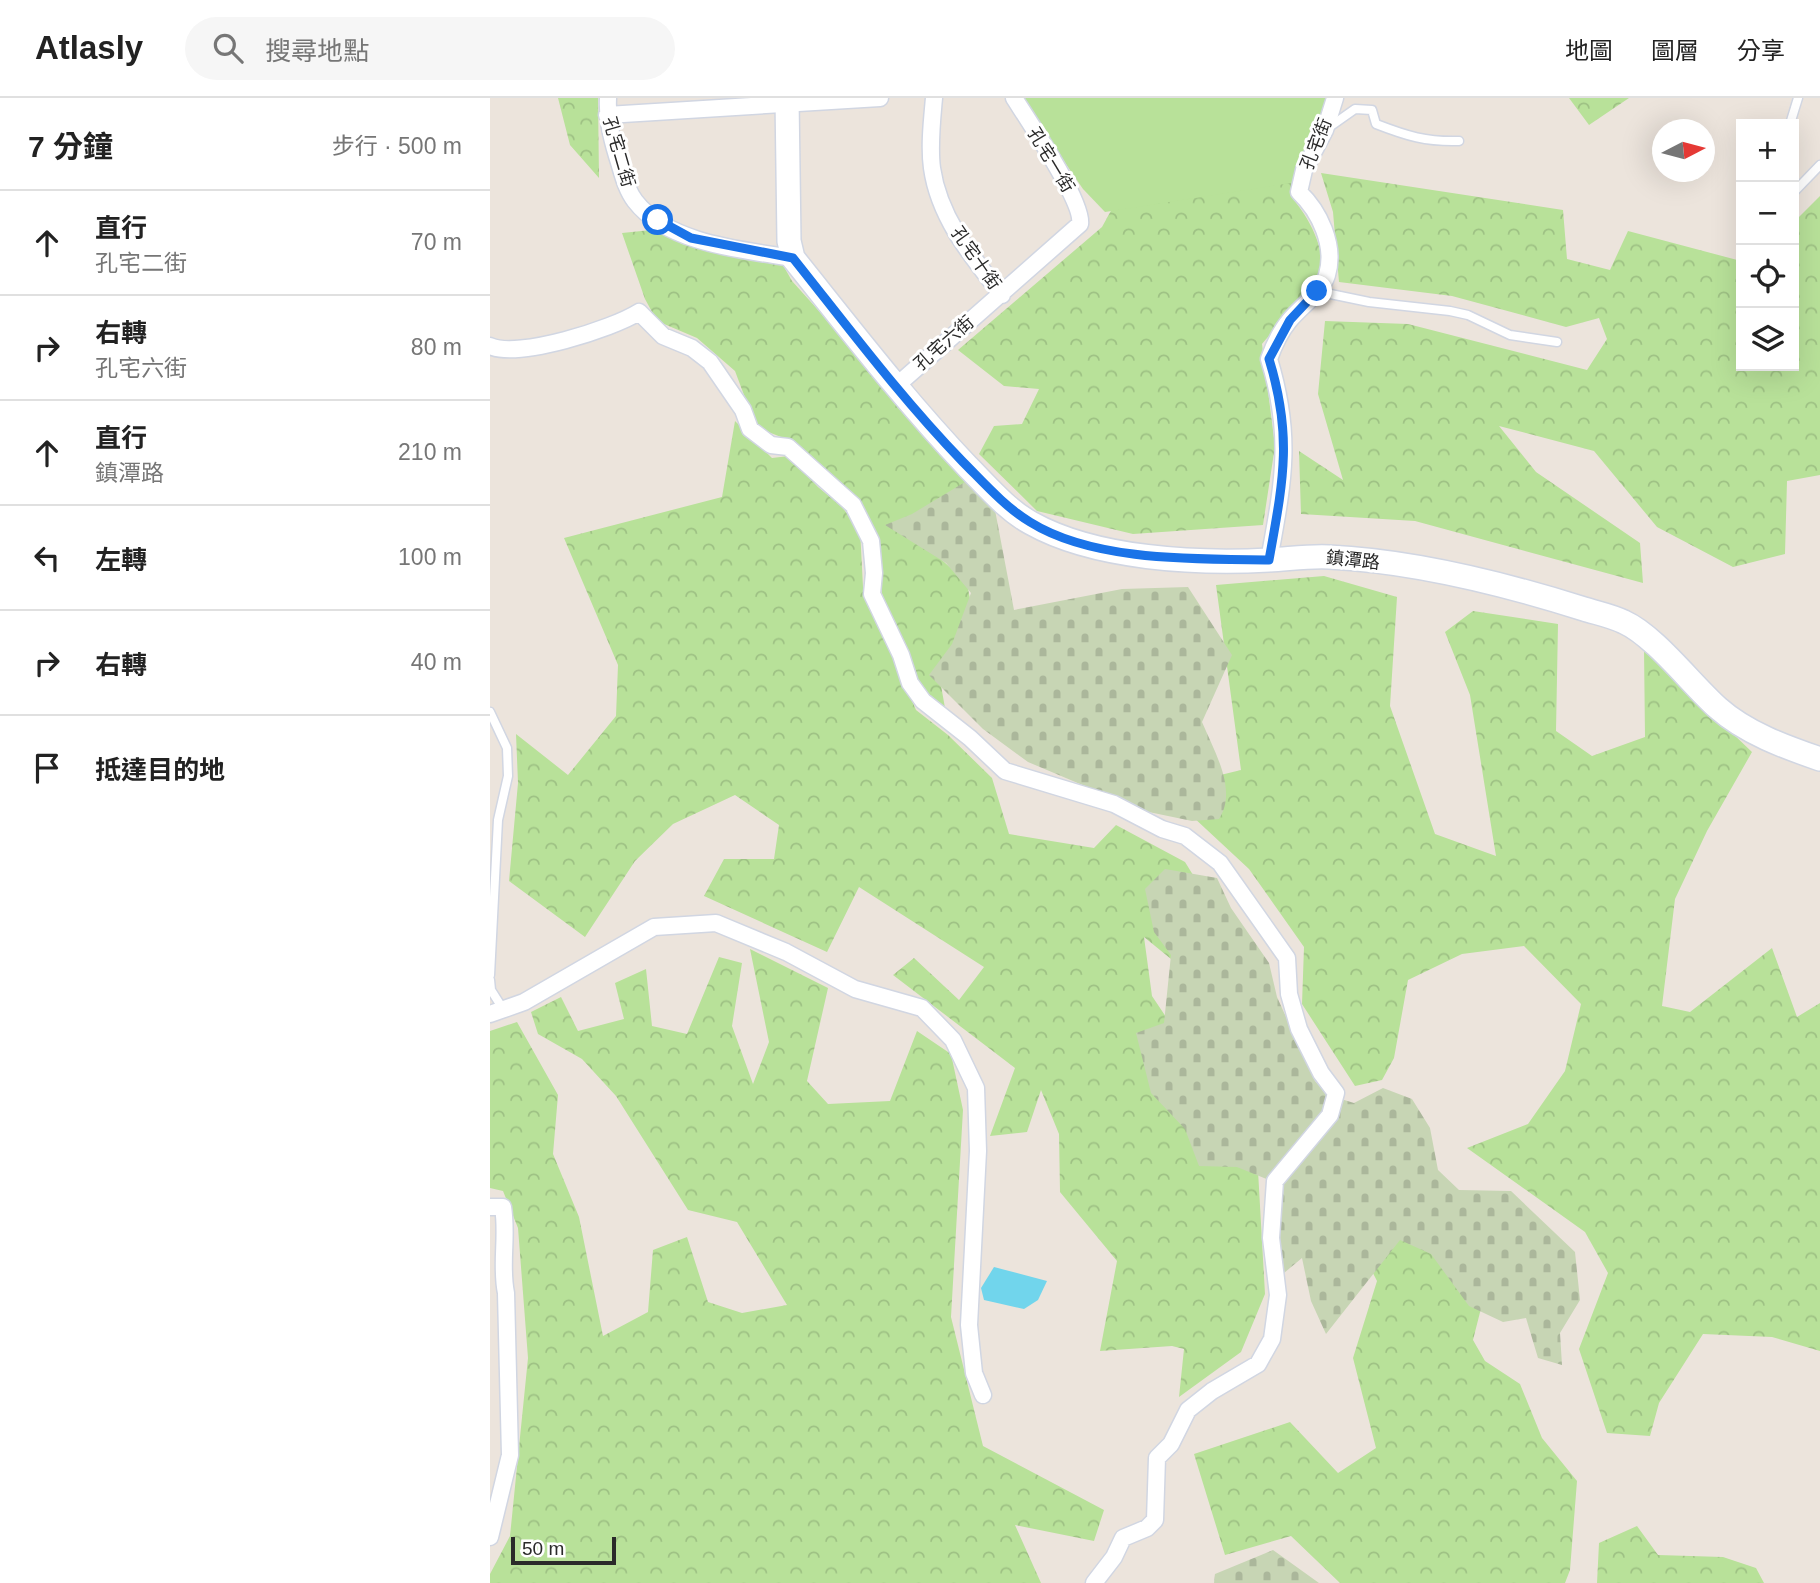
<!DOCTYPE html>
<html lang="zh-TW">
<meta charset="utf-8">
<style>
body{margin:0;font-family:Arial,"Noto Sans TC",sans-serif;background:#f6f6f6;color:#222}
.controls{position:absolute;right:21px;top:21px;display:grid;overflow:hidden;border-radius:0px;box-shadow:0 7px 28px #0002}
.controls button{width:63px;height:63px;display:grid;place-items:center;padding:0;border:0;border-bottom:2px solid #e0e0e0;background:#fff;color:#222;font:35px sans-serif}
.compass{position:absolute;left:1162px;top:21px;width:63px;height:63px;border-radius:50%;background:#fff;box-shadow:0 7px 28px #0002;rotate:84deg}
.scale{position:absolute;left:21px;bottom:18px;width:105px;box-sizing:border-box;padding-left:7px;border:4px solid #2a2a2a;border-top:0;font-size:19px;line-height:24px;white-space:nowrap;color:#2a2a2a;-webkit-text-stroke:5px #fff;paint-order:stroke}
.stop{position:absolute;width:21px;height:21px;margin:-16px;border:5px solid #1a73e8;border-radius:50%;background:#fff}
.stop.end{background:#1a73e8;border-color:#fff;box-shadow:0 2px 7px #0008}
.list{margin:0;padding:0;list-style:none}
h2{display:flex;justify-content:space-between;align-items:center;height:91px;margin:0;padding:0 28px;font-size:30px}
h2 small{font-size:23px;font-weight:400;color:#767676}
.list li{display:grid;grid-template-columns:46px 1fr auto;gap:21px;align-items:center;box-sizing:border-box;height:105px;padding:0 28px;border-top:2px solid #e0e0e0}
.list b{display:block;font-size:26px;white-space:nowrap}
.list p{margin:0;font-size:23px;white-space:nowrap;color:#767676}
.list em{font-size:23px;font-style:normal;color:#767676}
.icon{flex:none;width:38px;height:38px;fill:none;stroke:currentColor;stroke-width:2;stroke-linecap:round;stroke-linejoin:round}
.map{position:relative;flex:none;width:1330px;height:1485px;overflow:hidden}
header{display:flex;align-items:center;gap:42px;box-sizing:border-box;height:98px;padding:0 35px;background:#fff;border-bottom:2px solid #e0e0e0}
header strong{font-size:33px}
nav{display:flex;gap:38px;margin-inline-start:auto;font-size:24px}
.search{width:490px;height:63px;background:#f6f6f6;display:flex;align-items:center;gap:18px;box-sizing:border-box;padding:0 24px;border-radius:38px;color:#767676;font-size:26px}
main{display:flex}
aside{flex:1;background:#fff}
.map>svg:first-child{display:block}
.forest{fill:url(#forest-crowns)}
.cemetery{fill:url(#cemetery-stones)}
.park{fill:#b8e199}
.water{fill:#71d5ec}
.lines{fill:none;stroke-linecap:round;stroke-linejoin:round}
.lane-casing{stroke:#d1d6e2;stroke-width:11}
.street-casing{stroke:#d1d6e2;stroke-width:19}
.secondary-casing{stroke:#d1d6e2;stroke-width:26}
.lane{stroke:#fff;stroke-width:8}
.street{stroke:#fff;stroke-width:16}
.secondary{stroke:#fff;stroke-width:23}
.route{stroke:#1a73e8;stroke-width:9}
.labels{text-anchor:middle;stroke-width:6;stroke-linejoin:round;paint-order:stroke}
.street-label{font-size:18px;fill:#2a2a2a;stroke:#fff}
</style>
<header>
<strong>Atlasly</strong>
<div class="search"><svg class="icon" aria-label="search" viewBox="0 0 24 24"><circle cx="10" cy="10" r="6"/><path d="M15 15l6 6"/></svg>搜尋地點</div>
<nav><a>地圖</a><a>圖層</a><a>分享</a></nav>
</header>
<main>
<aside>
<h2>7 分鐘<small>步行 · 500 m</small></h2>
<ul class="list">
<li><svg class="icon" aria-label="ahead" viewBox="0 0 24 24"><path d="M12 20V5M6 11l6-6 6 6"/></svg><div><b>直行</b><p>孔宅二街</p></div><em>70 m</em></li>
<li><svg class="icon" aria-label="right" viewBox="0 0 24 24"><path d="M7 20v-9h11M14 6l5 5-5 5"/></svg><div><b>右轉</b><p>孔宅六街</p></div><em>80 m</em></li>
<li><svg class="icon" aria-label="ahead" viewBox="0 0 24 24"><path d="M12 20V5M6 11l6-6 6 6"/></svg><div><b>直行</b><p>鎮潭路</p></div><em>210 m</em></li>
<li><svg class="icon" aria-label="left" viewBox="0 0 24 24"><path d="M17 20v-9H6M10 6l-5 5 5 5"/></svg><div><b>左轉</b></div><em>100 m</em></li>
<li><svg class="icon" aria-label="right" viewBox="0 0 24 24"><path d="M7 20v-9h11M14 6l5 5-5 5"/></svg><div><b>右轉</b></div><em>40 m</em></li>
<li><svg class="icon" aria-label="arrive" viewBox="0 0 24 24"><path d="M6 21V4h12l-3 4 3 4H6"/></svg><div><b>抵達目的地</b></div></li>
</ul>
</aside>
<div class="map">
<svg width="1330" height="1485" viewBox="0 0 1330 1485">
<defs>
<pattern id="forest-crowns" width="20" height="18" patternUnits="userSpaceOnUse" patternTransform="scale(1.75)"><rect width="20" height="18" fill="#b8e199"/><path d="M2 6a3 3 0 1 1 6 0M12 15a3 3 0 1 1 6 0" fill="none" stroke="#9ec184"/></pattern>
<pattern id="cemetery-stones" width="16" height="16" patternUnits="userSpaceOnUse" patternTransform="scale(1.75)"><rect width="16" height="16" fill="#c7d5b4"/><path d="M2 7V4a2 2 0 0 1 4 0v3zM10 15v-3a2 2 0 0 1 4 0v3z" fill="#abb79b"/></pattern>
</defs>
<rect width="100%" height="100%" fill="#ece4dc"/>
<path class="forest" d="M68 0H108L109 80 80 47Z
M1079 0H1139L1099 27Z
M817 49 803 101C816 116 833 145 831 166 830 185 786 229 772 246L785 348 773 427 643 436 547 413 489 356 504 328 532 326 549 291 514 288 468 252 612 129 628 100Z
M831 75 1073 112 1077 161 1120 172 1138 133 1251 163V268H1304V124L1330 98V377L1297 383 1295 456 1243 469 1167 429 1104 353 1009 328 1046 374 1150 445 1153 485 925 423 811 416 809 353 853 382 828 296 835 223 918 226 1097 272 1117 241 1109 220 1076 229 962 198 849 184 843 114Z
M171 131 192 146 293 167 302 183 493 395 456 419 415 428 477 485 483 517 449 576 455 610 432 590 402 525 392 496 388 438 345 380 291 339 266 329 245 273 207 240 167 223 155 201 132 135Z
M245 323 282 360 299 358 328 389 351 408 370 431 373 489 426 612 458 637 502 680 519 736 604 750 626 727 695 764 758 866 724 896 654 839 662 898 767 1055 775 1196 751 1254 689 1299 694 1251 682 1248 610 1253 627 1163 570 1094 569 1036 551 992 537 1034 500 1038 525 970 403 877 424 860 469 902 494 869 369 789 337 854 214 798 234 761H284L289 727 245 697 183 726 145 763 95 839 19 783 28 685 26 636 78 677 126 618 128 567 74 440 232 399Z
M834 478 907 499 900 608 945 736 1006 758 980 597 955 534 983 513 1068 526 1066 633 1102 658 1155 639 1154 551 1262 654 1217 733 1185 801 1172 908 1200 914 1282 850 1307 919 1330 905V1253L1282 1239 1213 1236 1169 1305 1160 1338 1117 1335 1089 1251 1118 1175 1095 1134 977 1050 1038 1026 1075 973 1091 906 1034 848 972 856 918 882 904 960 892 982 865 988 812 906 814 849 759 771 673 691 751 672 726 487Z
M260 851 338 890 317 983 338 1006 400 1003 427 933 461 956 473 1012 461 1219 493 1348 614 1412 604 1443 525 1427 551 1485H0V1476L20 1438 38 1260 28 1130 13 1093 0 1090V933L27 924 68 997 63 1056 89 1119 113 1238 158 1214 163 1152 197 1139 218 1204 252 1215 297 1207 247 1124 198 1112 126 998 92 961 48 936 41 914 71 899 88 933 134 921 125 885 156 871 162 928 197 936 229 859 252 865 242 928 263 986 279 944Z
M834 1079 1006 1151 983 1242 995 1263 1030 1286 1052 1340 1087 1383 1080 1472 1075 1485H850L801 1438 735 1457 704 1356 800 1324 848 1375 886 1350 863 1260 887 1183Z
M1147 1428 1168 1457 1233 1459 1266 1470 1274 1485H1107L1109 1445Z"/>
<path class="cemetery" d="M475 384 505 412 524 512 632 491 698 489 742 557 712 624C724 653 748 692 729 721L702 723 654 713 538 664 493 631 439 577 462 546 481 495 456 465 395 427 422 416Z
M675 771 727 780 741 810 779 865 787 899 825 983 838 997 864 1005 893 990 922 1001 940 1030 948 1072 969 1092 1021 1093 1085 1154 1090 1202 1070 1235 1072 1267 1048 1260 1036 1220 1013 1224 979 1208 941 1156 910 1142 836 1236 821 1203 812 1160 794 1175 775 1165 784 1161V1084L747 1069 709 1068 695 1031 661 995 646 935 674 925 681 857 664 834 655 791Z
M783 1452 829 1485H724L725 1476Z"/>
<path class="park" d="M531 0H843L814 83 615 114 593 91Z"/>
<path class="water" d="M504 1169 557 1183 548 1202 534 1211 494 1202 491 1190Z"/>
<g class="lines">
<defs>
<path id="lane" d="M1300 26 1308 0
M838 30 865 11 882 12 886 26C917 38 936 44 969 43
M1304 94 1330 67
M826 193 879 204 960 213 978 217 1020 237 1067 244
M0 614 17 650 18 678 8 722 0 877
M0 882 1 892 13 911"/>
<path id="street" d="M118 0C117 21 121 38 127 58 132 73 135 90 145 103 178 146 254 152 303 160
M444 0C442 22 439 48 442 70 449 120 482 159 512 197
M117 17 390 0
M0 248C28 261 122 231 149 214L173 238 202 250 220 264 253 312 260 331 281 347 298 349 363 407 381 443 384 475 382 496 411 557 420 585 433 603 480 640 515 673 624 706 672 731 695 738 730 765 797 860 799 896 809 931 831 975 846 995 840 1017 785 1083 781 1140 788 1197 782 1241 768 1266 722 1293 698 1312 681 1346 667 1360 665 1422 657 1430 633 1440 624 1459 604 1485
M405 289 590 126C594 105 538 22 524 0
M779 462C793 385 803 339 779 261 784 247 790 234 799 223 811 208 831 196 837 177 846 147 829 113 809 94L814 72 835 32 845 0
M0 916 34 904 164 829 226 825 296 854 365 891 432 910 463 942 486 990 488 1053 479 1227 484 1275 493 1297
M0 1109H13C18 1139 10 1166 16 1195L20 1357 0 1439"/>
<path id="secondary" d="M297 0 299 143 303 160C360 231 415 303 478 369 497 388 517 412 541 425 605 461 707 466 779 462 799 461 818 458 839 459 922 463 1015 486 1094 511 1107 515 1122 518 1134 524 1165 538 1201 586 1228 610 1256 635 1295 649 1330 661"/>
</defs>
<use href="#lane" class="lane-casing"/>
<use href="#street" class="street-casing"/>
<use href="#secondary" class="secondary-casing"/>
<use href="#lane" class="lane"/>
<use href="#street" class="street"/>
<use href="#secondary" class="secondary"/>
</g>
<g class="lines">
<path class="route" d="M168 122 201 140 303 160C358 229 411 300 473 364 494 385 515 409 540 424 604 464 707 461 779 462 793 384 803 339 779 261L800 222 827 193"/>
</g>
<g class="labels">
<g class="street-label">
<text transform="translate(826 46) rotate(-68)" y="6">孔宅街</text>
<text transform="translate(129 54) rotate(74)" y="6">孔宅二街</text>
<text transform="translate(561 62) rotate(59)" y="6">孔宅一街</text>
<text transform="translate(486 160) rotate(55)" y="6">孔宅十街</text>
<text transform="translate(454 245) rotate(-41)" y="6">孔宅六街</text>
<text transform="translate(863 462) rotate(6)" y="6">鎮潭路</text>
</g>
</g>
</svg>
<div class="controls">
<button>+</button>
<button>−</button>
<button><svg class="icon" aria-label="locate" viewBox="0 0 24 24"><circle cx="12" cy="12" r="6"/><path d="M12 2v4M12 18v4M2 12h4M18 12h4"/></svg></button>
<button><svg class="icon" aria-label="layers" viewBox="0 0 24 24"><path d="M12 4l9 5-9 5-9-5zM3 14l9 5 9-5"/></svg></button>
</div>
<svg class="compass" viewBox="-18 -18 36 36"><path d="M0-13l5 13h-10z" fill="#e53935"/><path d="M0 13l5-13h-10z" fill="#767676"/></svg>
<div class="scale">50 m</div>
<div class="stop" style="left:168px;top:122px"></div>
<div class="stop end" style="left:827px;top:193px"></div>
</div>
</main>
